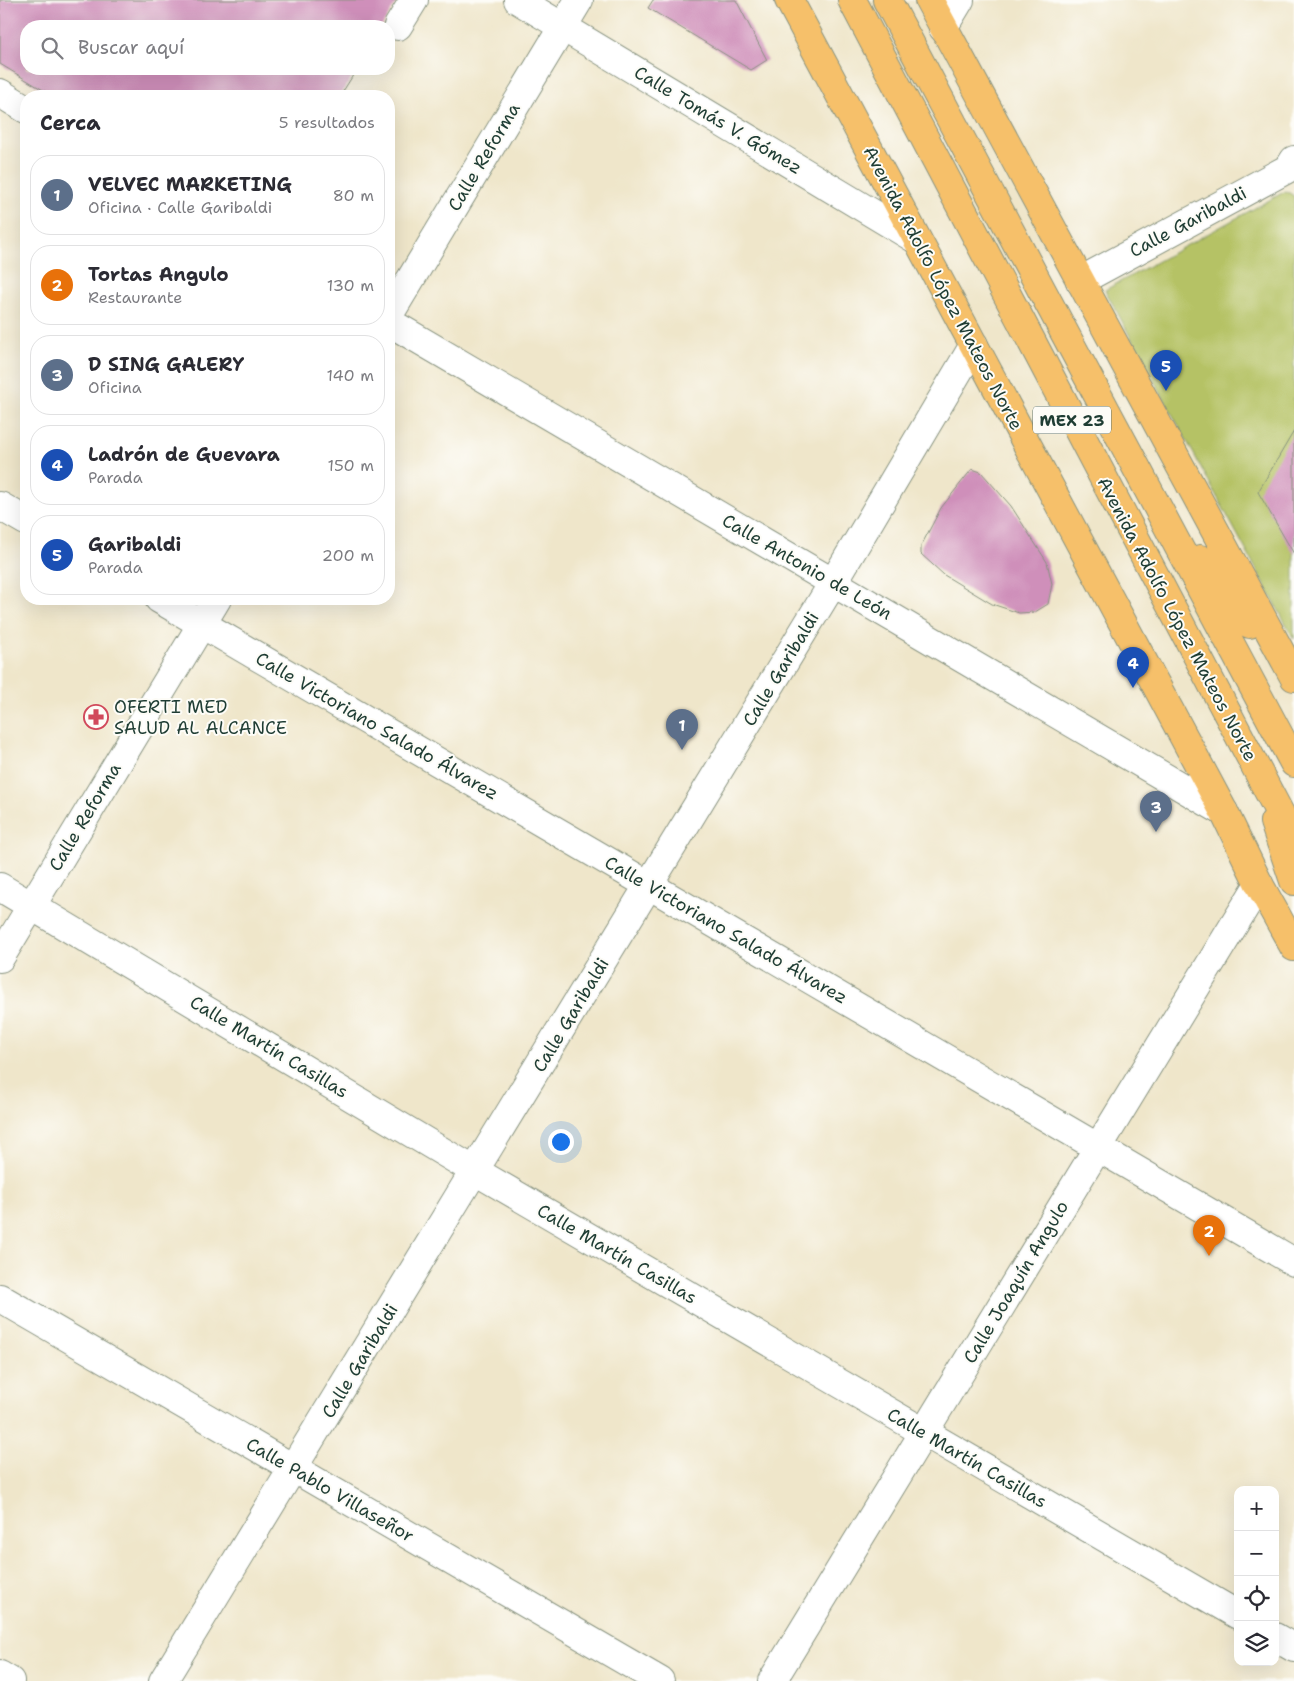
<!DOCTYPE html>
<html lang="es">
<meta charset="utf-8">
<style>
body{margin:0;font-family:"Shantell Sans",sans-serif;background:#f2f2f3;color:#2b2b33}
.controls{position:absolute;right:15px;bottom:15px;display:grid;overflow:hidden;border-radius:10px;box-shadow:0 5px 20px #0002}
.controls button{width:45px;height:45px;display:grid;place-items:center;padding:0;border:0;border-bottom:1px solid #e1e1e2;background:#fff;color:#2b2b33;font:25px sans-serif}
.you{position:absolute;left:560px;top:1141px;width:18px;height:18px;margin:-12px;border:4px solid #fff;border-radius:50%;background:#1a73e8;box-shadow:0 0 0 8px #1a73e833}
.badge{display:grid;place-items:center;width:32px;height:32px;border-radius:50%;background:#d1495b;color:#fff;font-size:16px;font-weight:700}
.pin{position:absolute;translate:-50% -41px;filter:drop-shadow(0 1px 2px #0008)}
.pin::after{content:'';position:absolute;top:26px;width:18px;height:15px;background:inherit;clip-path:polygon(0 0,100% 0,50% 100%)}
.list{margin:0;padding:0;list-style:none}
h2{display:flex;justify-content:space-between;align-items:center;height:65px;margin:0;padding:0 20px;font-size:21px}
h2 small{font-size:16px;font-weight:400;color:#7c7c81}
.list li{display:grid;grid-template-columns:32px 1fr auto;gap:15px;align-items:center;box-sizing:border-box;height:80px;margin:0 10px 10px;padding:0 10px;border:1px solid #e1e1e2;border-radius:20px}
.list b{display:block;font-size:19px;white-space:nowrap}
.list p{margin:0;font-size:16px;white-space:nowrap;color:#7c7c81}
.list em{font-size:16px;font-style:normal;color:#7c7c81}
.icon{flex:none;width:28px;height:28px;fill:none;stroke:currentColor;stroke-width:2;stroke-linecap:round;stroke-linejoin:round}
.map{position:relative;flex:none;width:1294px;height:1681px;overflow:hidden}
.search{position:absolute;background:#fff;box-shadow:0 5px 20px #0002;left:20px;top:20px;width:375px;height:55px;display:flex;align-items:center;gap:12px;box-sizing:border-box;padding:0 18px;border-radius:20px;color:#7c7c81;font-size:19px}
.panel{position:absolute;background:#fff;box-shadow:0 5px 20px #0002;left:20px;top:90px;width:375px;height:515px;border-radius:20px}
.map>svg:first-child{display:block}
.green{fill:#b5c265;stroke:#6a804c}
.building{fill:#cf8fba}
.lines{fill:none;stroke-linecap:round;stroke-linejoin:round}
.minor-casing{stroke:#87927f;stroke-width:30}
.major-casing{stroke:#87927f;stroke-width:30}
.minor{stroke:#fff;stroke-width:28}
.major{stroke:#f6c06b;stroke-width:28}
.labels{text-anchor:middle;stroke-width:4;stroke-linejoin:round;paint-order:stroke}
.shield{fill:#fdfcf7;stroke:#62766e;stroke-width:1}
.shield-label{font-size:16px;font-weight:bold;fill:#1f3d34}
.street-label{font-size:18px;fill:#1f3d34;stroke:#fdfcf7}
.poi-label{font-size:18px;fill:#1f3d34;stroke:#fdfcf7;text-anchor:start}
</style>
<div class="map">
<svg width="1294" height="1681" viewBox="0 0 1294 1681">
<rect width="100%" height="100%" fill="#fdfcf7"/>
<filter id="ink" filterUnits="userSpaceOnUse"><feTurbulence type="fractalNoise" baseFrequency=".02" numOctaves="2"/><feDisplacementMap in="SourceGraphic" scale="10" xChannelSelector="R" yChannelSelector="G"/><feConvolveMatrix kernelMatrix="1 2 1 2 8 2 1 2 1" color-interpolation-filters="sRGB"/></filter>
<filter id="wash" filterUnits="userSpaceOnUse"><feTurbulence type="fractalNoise" baseFrequency=".0096" numOctaves="4" result="noise"/><feDisplacementMap in="SourceGraphic" scale="20" xChannelSelector="R" yChannelSelector="G"/><feGaussianBlur stdDeviation="1.12" result="paint"/><feColorMatrix in="noise" values="0 0 0 0 0 0 0 0 0 0 0 0 0 0 0 0 0 1.4 0 .05"/><feComposite in="paint" operator="in"/></filter>
<g filter="url(#wash)">
<rect width="100%" height="100%" fill="#efe6ca"/>
<path class="green" d="M1286 191 1294 196V639L1105 290Z"/>
<g id="blocks">
<path class="building" d="M0 0H398L382 26H26V69H357L340 96H53L0 64Z
M653 0H736L767 60 751 70 648 8Z
M1294 431V554L1258 492Z
M972 469 981 472 1011 506 1047 562 1052 584 1048 604 1035 612 1019 613 992 604 944 575 921 554V546L941 508Z"/>
</g>
</g>
<g filter="url(#ink)">
<use href="#blocks" fill-opacity="0" stroke="#87927f" stroke-width="1"/>
<g class="lines">
<defs>
<path id="minor" d="M518 0 917 240
M398 26 414 0
M943 28 960 0
M0 93 26 109
M1080 281 1289 168 1294 160
M389 315 579 0
M389 322 1224 812
M0 506 26 521
M159 599 1294 1262
M0 887 475 1171 1238 1615
M0 958 217 599
M0 1298 660 1681
M1275 1637 1294 1648
M0 1675 10 1681
M163 1681 833 583 974 345
M772 1681 1259 884"/>
<path id="major" d="M789 0 1224 812 1259 884 1294 947
M852 0 1294 840
M887 0 1294 763
M929 0 1294 677
M1200 559 1250 624
M1274 822 1294 881"/>
</defs>
<use href="#minor" class="minor-casing"/>
<use href="#major" class="major-casing"/>
<use href="#minor" class="minor"/>
<use href="#major" class="major"/>
</g>
</g>
<defs>
<symbol id="pharmacy-ring" viewBox="-11 -11 22 22"><circle r="9.5" fill="#fdfcf7" stroke="#d1495b" stroke-width="1.5"/><path d="M-2-6h4v4h4v4h-4v4h-4v-4h-4v-4h4Z" fill="#d1495b"/></symbol>
</defs>
<g fill-rule="evenodd">
<use href="#pharmacy-ring" x="82" y="703" width="28" height="28"/>
</g>
<g class="labels">
<rect class="shield" x="1033" y="406.5" width="78" height="27" rx="4"/>
<g class="shield-label">
<text x="1072" y="426">MEX 23</text>
</g>
<g class="street-label">
<text transform="translate(718 120) rotate(31)" y="6">Calle Tomás V. Gómez</text>
<text transform="translate(484 157) rotate(-59)" y="6">Calle Reforma</text>
<text transform="translate(1188 222) rotate(-28)" y="6">Calle Garibaldi</text>
<text transform="translate(943 288) rotate(62)" y="6">Avenida Adolfo López Mateos Norte</text>
<text transform="translate(807 567) rotate(30)" y="6">Calle Antonio de León</text>
<text transform="translate(1177 619) rotate(62)" y="6">Avenida Adolfo López Mateos Norte</text>
<text transform="translate(781 669) rotate(-59)" y="6">Calle Garibaldi</text>
<text transform="translate(377 726) rotate(30)" y="6">Calle Victoriano Salado Álvarez</text>
<text transform="translate(85 817) rotate(-59)" y="6">Calle Reforma</text>
<text transform="translate(726 930) rotate(30)" y="6">Calle Victoriano Salado Álvarez</text>
<text transform="translate(571 1015) rotate(-59)" y="6">Calle Garibaldi</text>
<text transform="translate(269 1047) rotate(31)" y="6">Calle Martín Casillas</text>
<text transform="translate(617 1254) rotate(30)" y="6">Calle Martín Casillas</text>
<text transform="translate(1016 1282) rotate(-59)" y="6">Calle Joaquín Angulo</text>
<text transform="translate(360 1361) rotate(-59)" y="6">Calle Garibaldi</text>
<text transform="translate(967 1458) rotate(30)" y="6">Calle Martín Casillas</text>
<text transform="translate(330 1490) rotate(30)" y="6">Calle Pablo Villaseñor</text>
</g>
<g class="poi-label">
<text x="114" y="713">OFERTI MED<tspan x="114" dy="21">SALUD AL ALCANCE</tspan></text>
</g>
</g>
</svg>
<div class="controls">
<button>+</button>
<button>−</button>
<button><svg class="icon" aria-label="locate" viewBox="0 0 24 24"><circle cx="12" cy="12" r="6"/><path d="M12 2v4M12 18v4M2 12h4M18 12h4"/></svg></button>
<button><svg class="icon" aria-label="layers" viewBox="0 0 24 24"><path d="M12 4l9 5-9 5-9-5zM3 14l9 5 9-5"/></svg></button>
</div>
<div class="you"></div>
<div class="pin badge" style="left:682px;top:750px;background:#5c6f8a">1</div>
<div class="pin badge" style="left:1209px;top:1256px;background:#e8710a">2</div>
<div class="pin badge" style="left:1156px;top:832px;background:#5c6f8a">3</div>
<div class="pin badge" style="left:1133px;top:688px;background:#1a4fb4">4</div>
<div class="pin badge" style="left:1166px;top:391px;background:#1a4fb4">5</div>
<div class="search"><svg class="icon" aria-label="search" viewBox="0 0 24 24"><circle cx="10" cy="10" r="6"/><path d="M15 15l6 6"/></svg>Buscar aquí</div>
<section class="panel">
<h2>Cerca<small>5 resultados</small></h2>
<ul class="list">
<li><span class="badge" style="background:#5c6f8a">1</span><div><b>VELVEC MARKETING</b><p>Oficina · Calle Garibaldi</p></div><em>80 m</em></li>
<li><span class="badge" style="background:#e8710a">2</span><div><b>Tortas Angulo</b><p>Restaurante</p></div><em>130 m</em></li>
<li><span class="badge" style="background:#5c6f8a">3</span><div><b>D SING GALERY</b><p>Oficina</p></div><em>140 m</em></li>
<li><span class="badge" style="background:#1a4fb4">4</span><div><b>Ladrón de Guevara</b><p>Parada</p></div><em>150 m</em></li>
<li><span class="badge" style="background:#1a4fb4">5</span><div><b>Garibaldi</b><p>Parada</p></div><em>200 m</em></li>
</ul>
</section>
</div>
